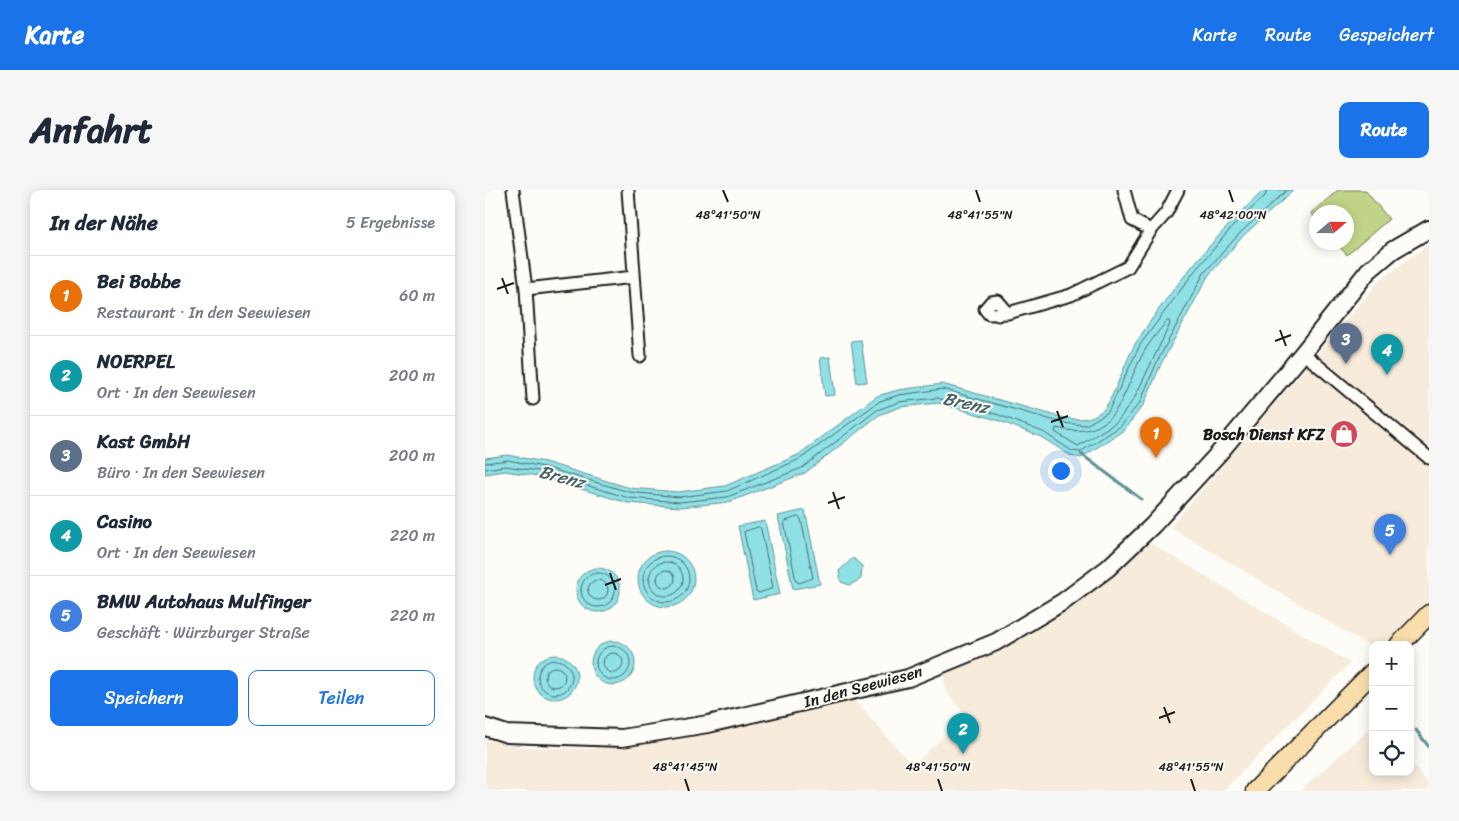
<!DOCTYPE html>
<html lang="de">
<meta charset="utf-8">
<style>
body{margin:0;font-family:Sriracha,sans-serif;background:#f6f6f7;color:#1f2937}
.controls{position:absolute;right:15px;bottom:15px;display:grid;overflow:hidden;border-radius:10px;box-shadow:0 2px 12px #0003}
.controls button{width:45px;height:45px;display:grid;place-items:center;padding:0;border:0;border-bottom:1px solid #e0e1e3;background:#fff;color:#1f2937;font:25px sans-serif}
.compass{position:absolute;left:824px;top:15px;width:45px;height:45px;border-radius:50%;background:#fff;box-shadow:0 2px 12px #0003;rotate:70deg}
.you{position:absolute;left:575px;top:280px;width:18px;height:18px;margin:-12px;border:4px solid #fff;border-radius:50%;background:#1a73e8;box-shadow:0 0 0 8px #1a73e833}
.badge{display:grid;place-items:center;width:32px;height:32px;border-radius:50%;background:#1a73e8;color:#fff;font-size:16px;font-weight:700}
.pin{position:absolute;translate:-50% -41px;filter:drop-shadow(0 1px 2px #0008)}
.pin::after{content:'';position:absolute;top:26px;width:18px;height:15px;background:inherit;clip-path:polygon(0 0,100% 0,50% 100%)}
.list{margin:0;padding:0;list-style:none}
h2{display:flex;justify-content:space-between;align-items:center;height:65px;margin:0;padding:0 20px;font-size:21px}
h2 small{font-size:16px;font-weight:400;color:#747a83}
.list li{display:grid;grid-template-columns:32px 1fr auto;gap:15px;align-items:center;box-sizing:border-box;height:80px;padding:0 20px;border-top:1px solid #e0e1e3}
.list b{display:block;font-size:19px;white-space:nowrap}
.list p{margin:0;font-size:16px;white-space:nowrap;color:#747a83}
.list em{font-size:16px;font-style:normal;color:#747a83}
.actions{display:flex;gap:10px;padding:15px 20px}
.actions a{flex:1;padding:11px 0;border:1px solid #1a73e8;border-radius:10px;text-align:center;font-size:18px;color:#1a73e8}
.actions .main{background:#1a73e8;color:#fff}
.icon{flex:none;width:28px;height:28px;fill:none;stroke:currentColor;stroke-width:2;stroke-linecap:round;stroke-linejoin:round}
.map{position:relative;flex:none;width:944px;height:601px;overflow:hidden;border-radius:10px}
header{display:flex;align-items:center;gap:30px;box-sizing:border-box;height:70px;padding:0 25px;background:#1a73e8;color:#fff}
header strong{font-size:24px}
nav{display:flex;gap:28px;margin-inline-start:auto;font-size:18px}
.intro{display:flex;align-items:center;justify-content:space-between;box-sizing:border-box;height:120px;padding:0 30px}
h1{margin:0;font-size:35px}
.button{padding:12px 22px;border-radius:10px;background:#1a73e8;color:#fff;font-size:18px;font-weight:700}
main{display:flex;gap:30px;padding:0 30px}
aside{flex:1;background:#fff;border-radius:10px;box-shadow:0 2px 12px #0003}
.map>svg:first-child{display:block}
.built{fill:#f7ebdb}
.green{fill:#c1d388;stroke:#6e7852}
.water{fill:#8fe1e6;stroke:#619295}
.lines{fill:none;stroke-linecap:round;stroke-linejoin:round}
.shore{stroke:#4a6b6d;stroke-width:1}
.stream{stroke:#619295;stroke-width:3}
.street-casing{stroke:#1c1c1c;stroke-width:15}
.secondary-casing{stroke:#1c1c1c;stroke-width:20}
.primary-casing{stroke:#1c1c1c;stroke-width:21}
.street{stroke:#fdfcf7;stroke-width:11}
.secondary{stroke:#fdfcf7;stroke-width:16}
.primary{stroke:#f9deab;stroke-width:18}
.ticks{fill:none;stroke:#1c1c1c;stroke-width:2}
.labels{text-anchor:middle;stroke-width:4;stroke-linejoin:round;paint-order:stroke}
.poi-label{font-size:16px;font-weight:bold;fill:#1c1c1c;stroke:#fdfcf7;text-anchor:end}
.street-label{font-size:16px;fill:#1c1c1c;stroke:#fdfcf7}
.water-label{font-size:18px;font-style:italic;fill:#446163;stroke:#fdfcf7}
.ticks-label{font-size:12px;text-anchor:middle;fill:#1c1c1c;stroke:#fdfcf7;stroke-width:4;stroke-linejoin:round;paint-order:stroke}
</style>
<header>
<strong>Karte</strong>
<nav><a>Karte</a><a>Route</a><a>Gespeichert</a></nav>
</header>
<div class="intro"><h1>Anfahrt</h1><a class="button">Route</a></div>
<main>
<aside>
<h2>In der Nähe<small>5 Ergebnisse</small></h2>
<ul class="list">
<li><span class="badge" style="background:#e8710a">1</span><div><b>Bei Bobbe</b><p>Restaurant · In den Seewiesen</p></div><em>60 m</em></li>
<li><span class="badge" style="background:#0f9aa8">2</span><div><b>NOERPEL</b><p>Ort · In den Seewiesen</p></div><em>200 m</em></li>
<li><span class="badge" style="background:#5c6f8a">3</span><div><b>Kast GmbH</b><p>Büro · In den Seewiesen</p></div><em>200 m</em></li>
<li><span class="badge" style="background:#0f9aa8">4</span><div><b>Casino</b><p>Ort · In den Seewiesen</p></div><em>220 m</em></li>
<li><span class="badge" style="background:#3f7fe0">5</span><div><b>BMW Autohaus Mulfinger</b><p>Geschäft · Würzburger Straße</p></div><em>220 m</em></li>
</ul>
<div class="actions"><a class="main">Speichern</a><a>Teilen</a></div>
</aside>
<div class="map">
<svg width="944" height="601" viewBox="0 0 944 601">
<rect width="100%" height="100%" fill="#fdfcf7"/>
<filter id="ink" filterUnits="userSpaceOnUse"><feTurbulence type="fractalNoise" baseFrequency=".02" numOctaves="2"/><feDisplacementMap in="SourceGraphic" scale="10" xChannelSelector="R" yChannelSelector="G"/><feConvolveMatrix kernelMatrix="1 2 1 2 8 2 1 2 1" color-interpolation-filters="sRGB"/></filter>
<g filter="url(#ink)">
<path class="built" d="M944 54V417L909 455H888V458L685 337 895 90Z
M662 351 865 473 738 601H0V550L35 557 104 559 369 510 428 576 480 525 460 500 458 481 515 458 585 417 622 390Z
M888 536V582H925V571L944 595V601H815Z"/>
<path class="green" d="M853 0H880L904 29 862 65 851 53 862 52V22H832L831 29 826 23Z"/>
<path class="water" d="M779 0H809L759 45 723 86 676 174 659 214 639 240 596 268 586 266 556 247 512 230 453 213 415 217 394 225 320 283 244 312 195 317 143 313 53 286 20 281 0 284V268L22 265 60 272 145 298 193 302 240 296 313 265 392 206 413 200 457 194 579 228C594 230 606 230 618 220 628 211 642 166 652 151 688 96 731 45 779 0Z
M376 150 382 192 372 193 366 151Z
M345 167 350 205 340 206 335 168Z
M320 320 335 394 308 399 293 326Z
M280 331 295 404 268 410 253 336Z
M153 389a28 28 0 1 1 56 0a28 28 0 1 1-56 0Z
M368 368 377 376 376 389 365 395 356 392 354 381Z
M91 400a22 22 0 1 1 44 0a22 22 0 1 1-44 0Z
M106 473a22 22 0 1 1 44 0a22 22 0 1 1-44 0Z
M48 487a22 22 0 1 1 44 0a22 22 0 1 1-44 0Z"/>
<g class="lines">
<path class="shore" d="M684 131 685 134 649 209 632 232 593 256 570 242 571 238C635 253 636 202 660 160 666 150 674 141 681 132Z
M0 273 23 270 59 277 144 302 194 307 242 301 315 269 395 211 414 205 457 199 578 233 601 235 623 222 655 155 709 82 748 36 780 6 782 0
M0 279 20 276 54 281 144 308 195 312 242 307 317 278 392 220 414 212 452 208 514 225 558 242 587 261 595 262 636 236 655 212 672 172 719 83 756 42 802 0
M313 327 316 329 328 388 314 393 311 391 299 332Z
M274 337 276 339 288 398 274 403 271 401 259 342Z
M158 389a23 23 0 1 1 46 0a23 23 0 1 1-46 0Z
M164 389a17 17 0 1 1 34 0a17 17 0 1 1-34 0Z
M172 389a9 9 0 1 1 18 0a9 9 0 1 1-18 0Z
M96 400a17 17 0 1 1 34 0a17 17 0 1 1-34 0Z
M103 400a10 10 0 1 1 20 0a10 10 0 1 1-20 0Z
M111 473a17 17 0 1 1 34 0a17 17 0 1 1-34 0Z
M118 473a10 10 0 1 1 20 0a10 10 0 1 1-20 0Z
M53 487a17 17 0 1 1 34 0a17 17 0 1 1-34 0Z
M60 487a10 10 0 1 1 20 0a10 10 0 1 1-20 0Z"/>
<path class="stream" d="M596 264 656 309
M931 540 944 557"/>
<defs>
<path id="street" d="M28 0 41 99 48 209
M143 0 155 166
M639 0 647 30 666 40
M41 99 149 87
M513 125 519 118 513 111 506 112 500 119 504 124 523 123 586 105 643 77 666 40 681 23 693 0
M818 163 944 268"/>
<path id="secondary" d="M0 537 22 544 137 548 223 534 423 488 511 452 579 411 623 378 668 335 734 263 818 163 883 81 908 60 944 39"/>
<path id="primary" d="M914 455 944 424
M770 601 888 482"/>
</defs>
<use href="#street" class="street-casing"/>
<use href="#secondary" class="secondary-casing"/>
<use href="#primary" class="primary-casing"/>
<use href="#street" class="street"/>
<use href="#secondary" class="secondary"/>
<use href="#primary" class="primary"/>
</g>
</g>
<path class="ticks" d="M238 0 243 12M491 0 495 12M744 0 748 12M17 88 23 104M12 99 29 93M795 140 801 156M790 151 806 145M572 221 578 237M566 232 583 226M348 302 354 319M343 313 360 307M125 383 131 400M120 395 136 389M679 517 685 533M674 528 690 522M200 589 204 601M453 589 457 601M706 589 710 601"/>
<defs>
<symbol id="shop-disc" viewBox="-11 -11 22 22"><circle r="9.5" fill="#d1495b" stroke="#fdfcf7"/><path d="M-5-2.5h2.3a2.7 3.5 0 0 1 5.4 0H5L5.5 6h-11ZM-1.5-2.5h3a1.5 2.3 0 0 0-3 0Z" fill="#fff"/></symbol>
</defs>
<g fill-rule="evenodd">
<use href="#shop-disc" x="843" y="228" width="32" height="32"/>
</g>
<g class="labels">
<g class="poi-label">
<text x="840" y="250">Bosch Dienst KFZ</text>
</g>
<g class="street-label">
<text transform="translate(378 496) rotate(-15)" y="6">In den Seewiesen</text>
</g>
<g class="water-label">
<text transform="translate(481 213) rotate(13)" y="6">Brenz</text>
<text transform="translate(77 287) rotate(15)" y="6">Brenz</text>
</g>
</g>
<g class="ticks-label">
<text x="243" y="29">48°41'50"N</text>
<text x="495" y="29">48°41'55"N</text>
<text x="748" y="29">48°42'00"N</text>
<text x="200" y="581">48°41'45"N</text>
<text x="453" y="581">48°41'50"N</text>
<text x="706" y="581">48°41'55"N</text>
</g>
</svg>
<div class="controls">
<button>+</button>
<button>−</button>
<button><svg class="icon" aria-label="locate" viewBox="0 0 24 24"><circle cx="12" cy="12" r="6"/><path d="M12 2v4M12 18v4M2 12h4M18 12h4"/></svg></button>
</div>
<svg class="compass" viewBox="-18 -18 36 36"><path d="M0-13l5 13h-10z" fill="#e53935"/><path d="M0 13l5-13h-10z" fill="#747a83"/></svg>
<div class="you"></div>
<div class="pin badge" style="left:671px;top:268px;background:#e8710a">1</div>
<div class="pin badge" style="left:478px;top:564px;background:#0f9aa8">2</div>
<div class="pin badge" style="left:861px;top:174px;background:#5c6f8a">3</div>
<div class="pin badge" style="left:902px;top:185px;background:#0f9aa8">4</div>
<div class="pin badge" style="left:905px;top:365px;background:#3f7fe0">5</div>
</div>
</main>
